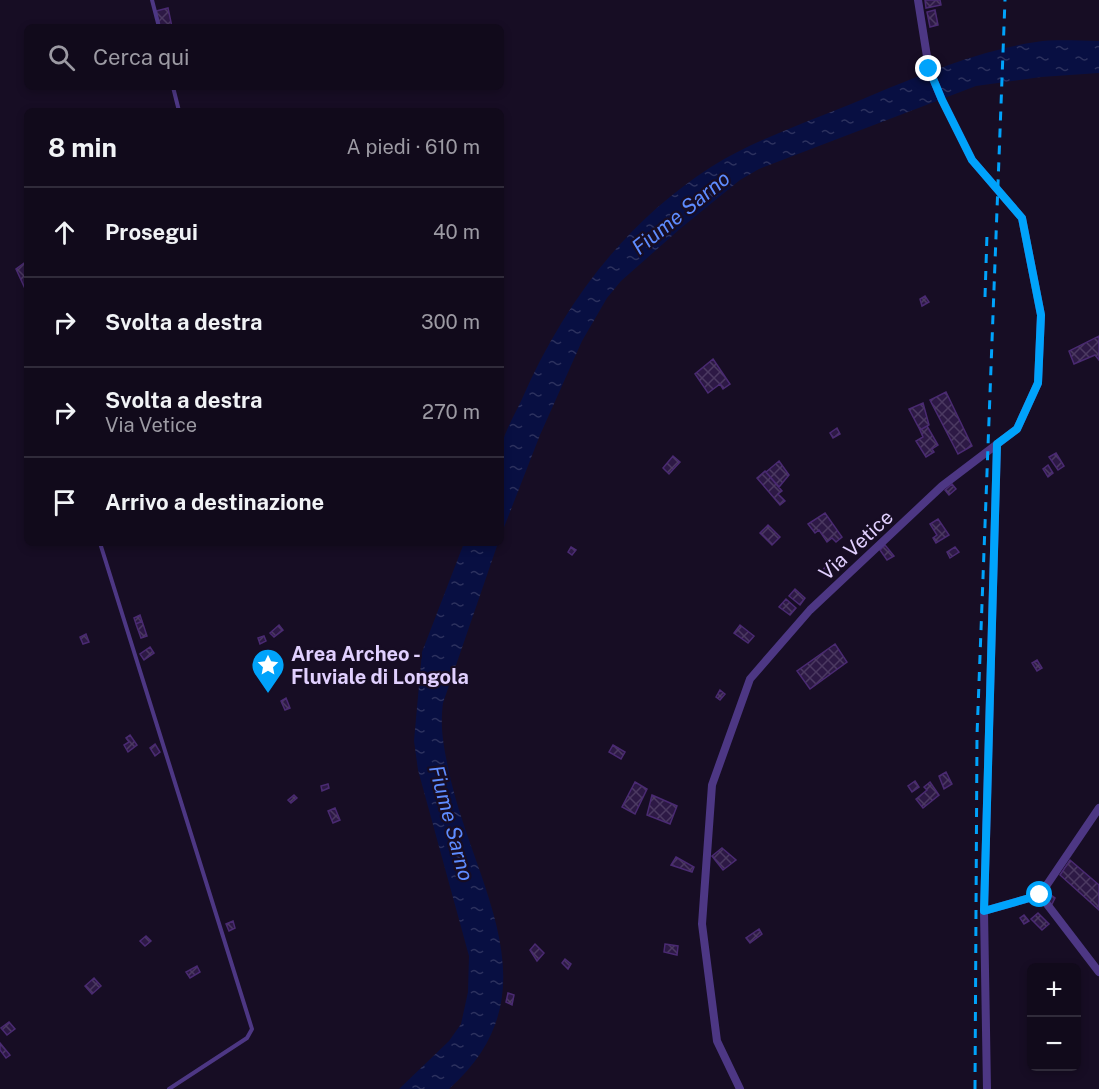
<!DOCTYPE html>
<html lang="it">
<meta charset="utf-8">
<style>
body{margin:0;font-family:"Public Sans",sans-serif;background:#1a1324;color:#f1f3f6}
.controls{position:absolute;right:18px;bottom:18px;display:grid;overflow:hidden;border-radius:9px;box-shadow:0 3px 9px #0003}
.controls button{width:54px;height:54px;display:grid;place-items:center;padding:0;border:0;border-bottom:2px solid #302b3a;background:#110a1b;color:#f1f3f6;font:30px sans-serif}
.stop{position:absolute;width:18px;height:18px;margin:-14px;border:4px solid #00a3fb;border-radius:50%;background:#fff}
.stop.end{background:#00a3fb;border-color:#fff;box-shadow:0 2px 6px #0008}
.list{margin:0;padding:0;list-style:none}
h2{display:flex;justify-content:space-between;align-items:center;height:78px;margin:0;padding:0 24px;font-size:26px}
h2 small{font-size:20px;font-weight:400;color:#9c9aa3}
.list li{display:grid;grid-template-columns:39px 1fr auto;gap:18px;align-items:center;box-sizing:border-box;height:90px;padding:0 24px;border-top:2px solid #302b3a}
.list b{display:block;font-size:22px;white-space:nowrap}
.list p{margin:0;font-size:20px;white-space:nowrap;color:#9c9aa3}
.list em{font-size:20px;font-style:normal;color:#9c9aa3}
.icon{flex:none;width:33px;height:33px;fill:none;stroke:currentColor;stroke-width:2;stroke-linecap:round;stroke-linejoin:round}
.map{position:relative;flex:none;width:1099px;height:1089px;overflow:hidden}
.search{position:absolute;background:#110a1b;box-shadow:0 3px 9px #0003;left:24px;top:24px;width:480px;height:66px;display:flex;align-items:center;gap:15px;box-sizing:border-box;padding:0 21px;border-radius:9px;color:#9c9aa3;font-size:22px}
.panel{position:absolute;background:#110a1b;box-shadow:0 3px 9px #0003;left:24px;top:108px;width:480px;height:438px;border-radius:9px}
.map>svg:first-child{display:block}
.water{fill:url(#water-ripples)}
.building{fill:url(#building-cross-hatch);stroke:#4a2a72;stroke-width:1.5}
.lines{fill:none;stroke-linecap:round;stroke-linejoin:round}
.lane{stroke:#4d3784;stroke-width:4}
.street{stroke:#4d3784;stroke-width:8}
.rail{stroke:#00a3fb;stroke-width:3;stroke-dasharray:9 8;stroke-linecap:butt}
.route{stroke:#00a3fb;stroke-width:8}
.labels{text-anchor:middle;stroke-width:4.5;stroke-linejoin:round;paint-order:stroke}
.street-label{font-size:20px;fill:#e1d0ff;stroke:#170d24}
.poi-label{font-size:20px;font-weight:bold;fill:#e1d0ff;stroke:#170d24;text-anchor:start}
.water-label{font-size:21px;font-style:italic;fill:#5e8cff;stroke:#170d24}
</style>
<div class="map">
<svg width="1099" height="1089" viewBox="0 0 1099 1089">
<defs>
<pattern id="water-ripples" width="26" height="14" patternUnits="userSpaceOnUse" patternTransform="scale(1.5)"><rect width="26" height="14" fill="#080f42"/><path d="M2 4q2-2 4 0t4 0M15 11q2-2 4 0t4 0" fill="none" stroke="#2c315e"/></pattern>
<pattern id="building-cross-hatch" width="8" height="8" patternUnits="userSpaceOnUse" patternTransform="scale(1.5)"><rect width="8" height="8" fill="#2d1945"/><path d="M0 0l8 8M0 8l8-8" fill="none" stroke="#4b3961"/></pattern>
</defs>
<rect width="100%" height="100%" fill="#170d24"/>
<path class="water" d="M1099 41V73L1041 77 976 86 759 169 740 180 681 228 621 281 607 298 582 341 540 435 501 535C501 514 497 461 502 444 506 429 515 414 522 399 563 305 624 223 711 167 754 140 805 123 851 104 908 80 974 51 1036 42 1056 39 1078 41 1099 41Z
M464 543H498L443 703C440 726 443 744 448 767 470 881 560 990 449 1089H399L449 1041 461 1024 468 992 469 956 418 770 414 741 422 652Z"/>
<path class="building" d="M925 0H940L941 5 926 8Z
M168 8 172 27H160L156 11Z
M935 10 938 25 930 27 927 12Z
M27 261V293L16 269Z
M925 296 929 302 922 306 920 299Z
M1099 336V360L1095 355 1074 364 1069 351Z
M713 359 730 384 723 389 720 384 708 393 695 374Z
M946 392 972 446 958 454 930 400Z
M923 403 929 425 920 430 909 409Z
M927 426 938 445 932 449 934 452 926 457 916 441 923 437 920 430Z
M837 428 840 434 833 438 830 433Z
M1056 453 1064 466 1058 470 1049 457Z
M673 456 680 462 669 474 663 468Z
M779 461 789 475 779 487 766 472Z
M1048 465 1053 473 1048 477 1043 469Z
M765 471 782 491 778 494 785 501 780 505 757 478Z
M952 484 956 489 949 495 945 490Z
M825 513 842 537 836 542 832 538 827 542 819 530 815 533 808 524Z
M938 519 949 535 936 543 933 538 937 535 930 524Z
M768 525 780 537 772 545 760 533Z
M885 545 894 556 887 560 880 550Z
M571 547 576 550 572 555 568 552Z
M955 547 959 552 950 558 947 552Z
M826 566 831 570 826 575 822 571Z
M795 589 805 598 800 605 789 596Z
M786 599 796 608 790 615 779 607Z
M140 615 142 621 136 624 134 618Z
M142 621 147 636 141 638 136 624Z
M279 625 283 630 274 637 270 633Z
M740 625 754 636 748 643 734 633Z
M86 634 89 642 83 644 80 637Z
M264 636 266 641 260 644 258 638Z
M835 644 847 662 810 689 797 671Z
M150 647 154 653 144 660 140 654Z
M1037 660 1042 668 1037 671 1032 663Z
M720 690 725 694 720 700 716 697Z
M286 698 290 708 285 710 281 701Z
M130 735 137 745 128 752 124 745 129 742 126 738Z
M155 744 160 752 155 756 150 748Z
M613 745 625 752 621 759 609 752Z
M946 772 952 784 944 789 939 776Z
M915 781 919 787 912 792 908 786Z
M635 782 647 789 635 814 622 807Z
M930 782 939 795 923 808 916 799 927 790 924 787Z
M328 784 329 788 322 791 321 786Z
M294 795 297 798 291 803 288 800Z
M652 795 677 806 670 824 647 815Z
M335 808 340 820 333 823 328 811Z
M722 848 736 860 723 870 712 856Z
M676 857 694 867 692 872 671 865Z
M1070 860 1099 885V910L1060 875Z
M1047 892 1055 898 1051 906 1044 897Z
M1038 913 1049 924 1042 930 1031 919Z
M1024 915 1029 921 1024 924 1020 918Z
M233 921 235 928 229 931 226 924Z
M759 929 762 934 750 943 746 938Z
M146 936 151 941 145 946 140 941Z
M535 944 544 953 537 961 530 950Z
M665 944 678 946 677 955 664 952Z
M565 959 571 964 568 969 562 963Z
M197 966 200 972 190 978 186 972Z
M94 978 101 986 92 994 85 986Z
M508 993 514 995 512 1005 506 1002Z
M9 1022 15 1029 7 1035 1 1028Z
M0 1043 10 1055 6 1058 0 1050Z"/>
<g class="lines">
<path class="lane" d="M152 0 159 27
M173 87 179 111
M100 543 252 1029 247 1038 169 1089"/>
<path class="street" d="M1099 808 1040 895 1099 972
M984 911 1040 895
M740 1089 717 1041 702 924 712 785 750 679 810 610 942 486 1017 429 1038 383 1041 315 1022 218 972 160 942 100 929 69 918 0
M987 1089 984 911 997 444"/>
<path class="rail" d="M985 297 987 234
M975 1089 977 735 1005 0"/>
</g>
<g class="lines">
<path class="route" d="M929 69 942 100 972 160 1022 218 1041 315 1038 383 1017 429 997 444 984 911 1040 895"/>
</g>
<defs>
<symbol id="sight-pin" viewBox="-11 -11 22 30"><path d="M0 17L-7.5 6A9.5 9.5 0 1 1 7.5 6Z" fill="#00a3fb" stroke="#170d24"/><path d="M0-6L1.8-2.2L6-1.7L2.9 1.2L3.7 5.4L0 3.3L-3.7 5.4L-2.9 1.2L-6-1.7L-1.8-2.2Z" fill="#fff"/></symbol>
</defs>
<g fill-rule="evenodd">
<use href="#sight-pin" x="249" y="646" width="38" height="52"/>
</g>
<g class="labels">
<g class="street-label">
<text transform="translate(856 545) rotate(-43)" y="7">Via Vetice</text>
</g>
<g class="poi-label">
<text x="291" y="661">Area Archeo -<tspan x="291" dy="23">Fluviale di Longola</tspan></text>
</g>
<g class="water-label">
<text transform="translate(681 213) rotate(-39)" y="7">Fiume Sarno</text>
<text transform="translate(451 823) rotate(75)" y="7">Fiume Sarno</text>
</g>
</g>
</svg>
<div class="controls">
<button>+</button>
<button>−</button>
</div>
<div class="stop" style="left:1040px;top:895px"></div>
<div class="stop end" style="left:929px;top:69px"></div>
<div class="search"><svg class="icon" aria-label="search" viewBox="0 0 24 24"><circle cx="10" cy="10" r="6"/><path d="M15 15l6 6"/></svg>Cerca qui</div>
<section class="panel">
<h2>8 min<small>A piedi · 610 m</small></h2>
<ul class="list">
<li><svg class="icon" aria-label="ahead" viewBox="0 0 24 24"><path d="M12 20V5M6 11l6-6 6 6"/></svg><div><b>Prosegui</b></div><em>40 m</em></li>
<li><svg class="icon" aria-label="right" viewBox="0 0 24 24"><path d="M7 20v-9h11M14 6l5 5-5 5"/></svg><div><b>Svolta a destra</b></div><em>300 m</em></li>
<li><svg class="icon" aria-label="right" viewBox="0 0 24 24"><path d="M7 20v-9h11M14 6l5 5-5 5"/></svg><div><b>Svolta a destra</b><p>Via Vetice</p></div><em>270 m</em></li>
<li><svg class="icon" aria-label="arrive" viewBox="0 0 24 24"><path d="M6 21V4h12l-3 4 3 4H6"/></svg><div><b>Arrivo a destinazione</b></div></li>
</ul>
</section>
</div>
